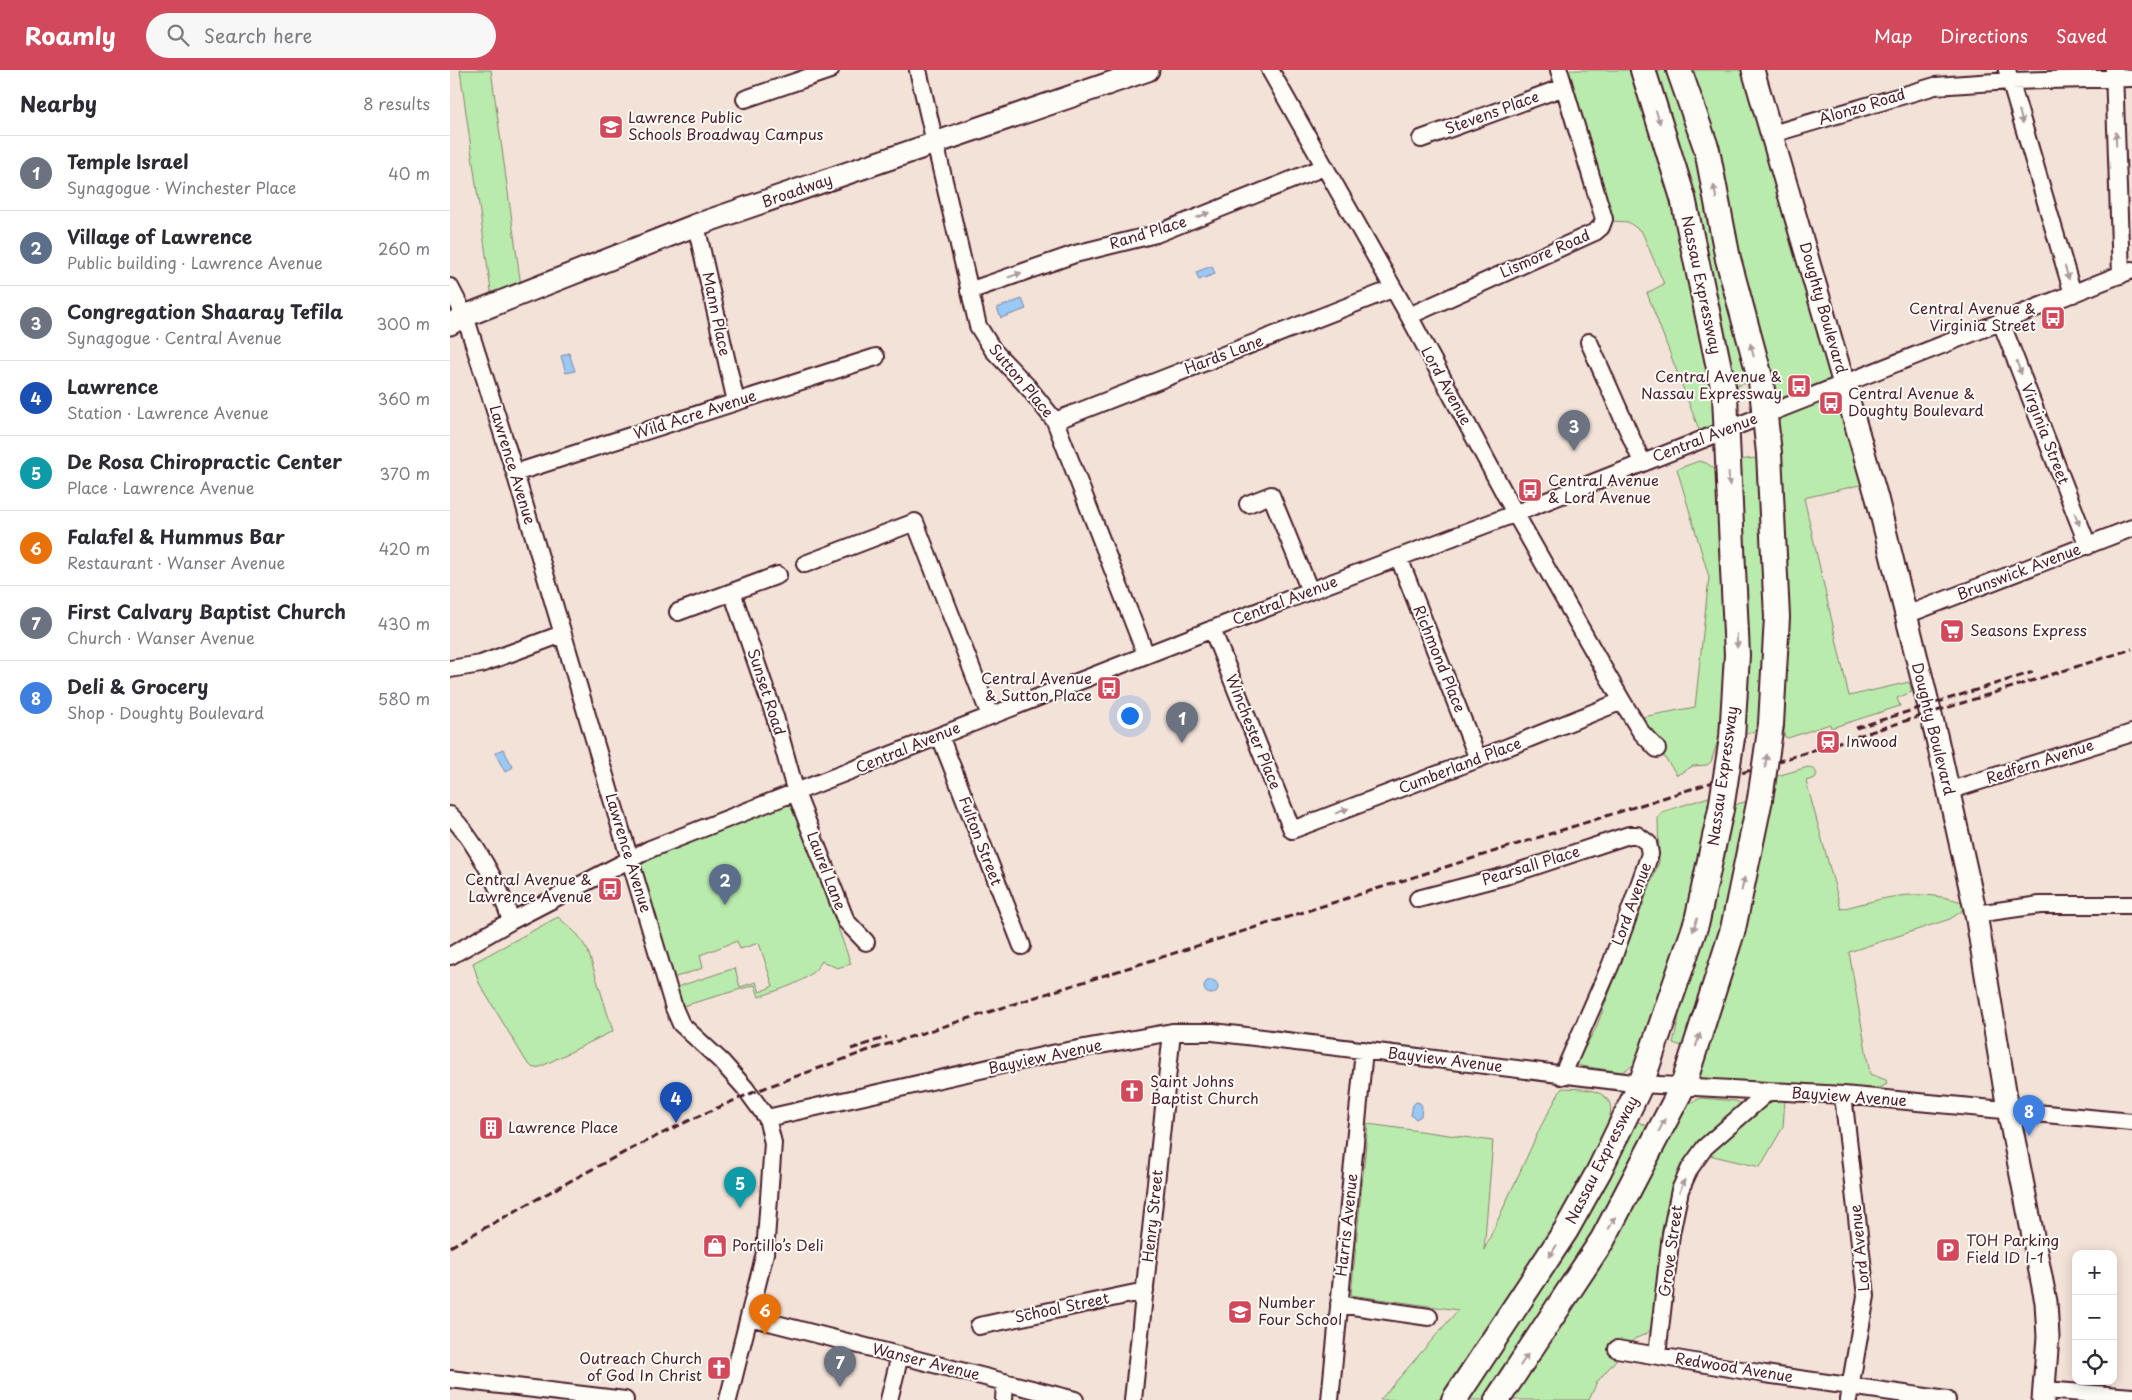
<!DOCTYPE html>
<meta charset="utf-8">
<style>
body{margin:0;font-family:"Playpen Sans",sans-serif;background:#f7f7f7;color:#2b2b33}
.controls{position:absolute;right:15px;bottom:15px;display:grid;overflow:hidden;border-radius:10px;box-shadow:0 2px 12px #0003}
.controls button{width:45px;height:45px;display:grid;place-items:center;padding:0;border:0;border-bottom:1px solid #e1e1e2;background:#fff;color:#2b2b33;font:25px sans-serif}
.you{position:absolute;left:679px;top:645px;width:18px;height:18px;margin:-12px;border:4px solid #fff;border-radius:50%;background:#1a73e8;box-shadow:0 0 0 8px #1a73e833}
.badge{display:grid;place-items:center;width:32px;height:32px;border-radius:50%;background:#d1495b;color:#fff;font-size:16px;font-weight:700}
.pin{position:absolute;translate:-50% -41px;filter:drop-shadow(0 1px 2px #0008)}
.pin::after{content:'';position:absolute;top:26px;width:18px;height:15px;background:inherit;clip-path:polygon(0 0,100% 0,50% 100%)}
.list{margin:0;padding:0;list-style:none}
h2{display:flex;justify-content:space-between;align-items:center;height:65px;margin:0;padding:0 20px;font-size:21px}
h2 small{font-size:16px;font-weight:400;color:#7c7c81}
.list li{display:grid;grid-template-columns:32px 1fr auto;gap:15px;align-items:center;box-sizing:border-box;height:75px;padding:0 20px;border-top:1px solid #e1e1e2}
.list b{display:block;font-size:19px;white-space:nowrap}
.list p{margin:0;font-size:16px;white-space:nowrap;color:#7c7c81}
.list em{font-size:16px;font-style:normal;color:#7c7c81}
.icon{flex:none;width:28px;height:28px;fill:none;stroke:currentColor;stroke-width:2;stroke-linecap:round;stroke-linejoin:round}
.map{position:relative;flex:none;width:1682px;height:1330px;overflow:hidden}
header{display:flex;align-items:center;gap:30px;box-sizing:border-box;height:70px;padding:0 25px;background:#d1495b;color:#fff}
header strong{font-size:24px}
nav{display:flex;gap:28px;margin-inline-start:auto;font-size:18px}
.search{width:350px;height:45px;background:#f7f7f7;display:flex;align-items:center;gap:12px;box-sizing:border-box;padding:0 18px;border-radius:28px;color:#7c7c81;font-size:19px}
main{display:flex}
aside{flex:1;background:#fff}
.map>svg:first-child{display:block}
.green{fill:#b9ebac;stroke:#82856c}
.water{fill:#9ac9f5;stroke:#7a85a4}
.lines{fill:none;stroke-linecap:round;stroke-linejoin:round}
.minor-casing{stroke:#4a1f2b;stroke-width:20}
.major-casing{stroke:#4a1f2b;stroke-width:25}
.highway-casing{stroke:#4a1f2b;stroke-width:28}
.minor{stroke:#fdfcf7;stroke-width:16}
.major{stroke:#fdfcf7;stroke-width:21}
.highway{stroke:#fdfcf7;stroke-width:24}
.rail{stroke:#4a1f2b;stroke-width:3;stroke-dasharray:8 4;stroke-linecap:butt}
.highway-bridge-casing{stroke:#4a1f2b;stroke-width:28;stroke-linecap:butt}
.highway-bridge{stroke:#fdfcf7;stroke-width:24}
.oneway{fill:#ac999b}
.labels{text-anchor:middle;stroke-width:4;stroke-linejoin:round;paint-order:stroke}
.street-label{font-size:15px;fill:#4a1f2b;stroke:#fdfcf7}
.poi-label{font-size:15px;fill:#4a1f2b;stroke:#fdfcf7;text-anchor:start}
</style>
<header>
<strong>Roamly</strong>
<div class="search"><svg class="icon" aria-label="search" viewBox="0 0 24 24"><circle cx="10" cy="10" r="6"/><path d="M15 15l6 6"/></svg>Search here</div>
<nav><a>Map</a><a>Directions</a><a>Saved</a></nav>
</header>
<main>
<aside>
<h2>Nearby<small>8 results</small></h2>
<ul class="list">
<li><span class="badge" style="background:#6b7280">1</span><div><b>Temple Israel</b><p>Synagogue · Winchester Place</p></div><em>40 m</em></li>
<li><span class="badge" style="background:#5c6f8a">2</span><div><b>Village of Lawrence</b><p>Public building · Lawrence Avenue</p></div><em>260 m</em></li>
<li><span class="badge" style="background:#6b7280">3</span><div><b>Congregation Shaaray Tefila</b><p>Synagogue · Central Avenue</p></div><em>300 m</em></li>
<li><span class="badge" style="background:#1a4fb4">4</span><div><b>Lawrence</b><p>Station · Lawrence Avenue</p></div><em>360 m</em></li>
<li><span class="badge" style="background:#0f9aa8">5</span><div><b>De Rosa Chiropractic Center</b><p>Place · Lawrence Avenue</p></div><em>370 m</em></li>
<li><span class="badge" style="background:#e8710a">6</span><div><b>Falafel &amp; Hummus Bar</b><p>Restaurant · Wanser Avenue</p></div><em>420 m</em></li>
<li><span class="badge" style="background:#6b7280">7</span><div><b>First Calvary Baptist Church</b><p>Church · Wanser Avenue</p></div><em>430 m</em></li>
<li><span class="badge" style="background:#3f7fe0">8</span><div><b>Deli &amp; Grocery</b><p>Shop · Doughty Boulevard</p></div><em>580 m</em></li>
</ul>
</aside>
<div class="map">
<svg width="1682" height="1330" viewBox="0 0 1682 1330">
<rect width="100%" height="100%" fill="#f3e2d8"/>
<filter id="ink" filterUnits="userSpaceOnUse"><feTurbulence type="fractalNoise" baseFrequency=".02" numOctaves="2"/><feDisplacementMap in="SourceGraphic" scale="10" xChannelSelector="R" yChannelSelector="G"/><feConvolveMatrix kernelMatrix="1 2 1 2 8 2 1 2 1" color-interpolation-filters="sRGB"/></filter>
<g filter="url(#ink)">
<path class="green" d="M10 0H41L72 223 43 235Z
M1113 0H1191L1229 125 1271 355 1251 365 1197 223 1214 214 1192 162 1178 152 1160 151Z
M1197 0H1226L1300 312 1274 320Z
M1233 0H1301L1393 312 1322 337Z
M1393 314 1414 414 1354 428 1399 626 1459 612 1462 622 1447 628 1450 636 1381 658 1380 654 1338 668 1334 666V651L1323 655 1327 349Z
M1306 388 1319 566 1314 658 1289 666 1288 390Z
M1249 391 1256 393 1265 399 1272 413 1277 454 1275 671 1267 673 1261 692 1257 695 1243 696 1227 705 1187 648 1245 637 1259 507 1227 399Z
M1358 697 1364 699 1367 704 1365 708 1356 711 1391 839C1435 828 1463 818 1509 831L1513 835 1512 841 1500 849 1399 882 1420 1004 1436 1010 1437 1014 1430 1018H1404L1259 1012 1248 1007 1244 1002 1313 726 1325 721 1327 706Z
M1262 726 1249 822 1193 989 1172 1002 1125 995 1146 958 1209 792 1208 748 1212 742Z
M341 728 401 894 387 898 372 891C359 913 332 918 309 927L305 915 226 938 221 919 285 898 290 917 306 912 310 922 323 916 309 873 290 879 287 871 250 885 253 898 217 910 185 789Z
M1307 728 1238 978 1223 973 1228 952 1231 924 1275 738Z
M108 847 128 865 138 881 163 961 90 997 83 998 76 991 29 913 23 893Z
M1112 1018C1127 1019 1153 1017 1160 1034 1173 1065 1015 1292 989 1330H930L1008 1240 901 1225 918 1054 1043 1071 1034 1180 1091 1056Z
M1251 1028 1286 1031 1293 1035 1231 1105 1207 1254 1196 1264 1184 1269 1147 1312 1139 1330H1061L1130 1227 1235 1035Z
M1335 1029 1333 1057 1310 1097 1259 1085 1308 1037 1318 1030Z
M1182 1049 1197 1056 1172 1105 1162 1133 1038 1330H1019L1030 1307Z"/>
<path class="water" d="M762 196 765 204 749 210 746 202Z
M572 229 576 239 551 248 547 238Z
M119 283 125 301 116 303 111 286Z
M53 679 63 697 55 702 45 683Z
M754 917a7 7 0 1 1 14 0a7 7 0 1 1-14 0Z
M966 1032 970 1033 972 1036 971 1046 966 1049 961 1045 963 1035Z"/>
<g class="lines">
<defs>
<path id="minor" d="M468 0 528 256 543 280 578 317 605 351 696 585
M820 0 959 246 1065 443 1172 631 1191 662 1207 679
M1557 0 1623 224
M1664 0 1671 205
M295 29 380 0
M1322 64 1485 16 1560 11 1682 8
M971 69 1114 17
M246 155 286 332
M0 217 15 246 65 403 224 938 231 954 271 991 295 1018 317 1048 323 1073 315 1183 278 1330
M519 221 625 184 706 164 874 97
M959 246 1145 162 1151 157 1154 149 1109 0
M1551 252 1638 476
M1139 272 1192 392
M605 351 942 219
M65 403 426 287
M798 434 821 425 860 521
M949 488 1028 689
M355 494 465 452 540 646
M282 522 325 647 346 723 396 851 416 872
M228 542 328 505
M1456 545 1682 458
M762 559 842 760 1028 689 1172 631
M0 599 31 594 112 564
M490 666 572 876
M1498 721 1682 663
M0 745C23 768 52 820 61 851
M968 829 1055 806 1179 765H1187L1198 773 1200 784 1161 894 1112 1006
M1526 844 1590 835H1682
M0 886 61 851 200 779 860 521 1056 447 1682 200
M1393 1025 1416 1226 1398 1330
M317 1048 601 984 722 962H763L1191 1014 1393 1025 1682 1052
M889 1234 979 1247
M299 1247 625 1330
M529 1256 695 1221
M1167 1279 1315 1304 1497 1330
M1207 1285 1221 1164 1230 1120 1240 1098 1255 1077 1318 1022
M0 1309 175 1330
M1595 1320 1682 1327
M439 1330 450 1285
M554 1330 555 1312
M683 1330 722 962
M880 1330 914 980"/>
<path id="major" d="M1303 0 1427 428 1487 669 1526 844 1558 1039 1596 1232 1598 1267 1593 1330
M0 254 15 246 246 155 698 0"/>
<path id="highway" d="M1193 0 1233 128 1275 326 1287 585 1282 668
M1229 0 1257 80 1278 189 1311 311 1319 383 1327 547 1321 654
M1004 1330 1116 1160 1149 1101 1191 1014 1247 851 1271 739
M1047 1330 1153 1169 1233 1016 1283 859 1310 729"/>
</defs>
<use href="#minor" class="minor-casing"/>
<use href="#major" class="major-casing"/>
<use href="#highway" class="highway-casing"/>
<use href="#minor" class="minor"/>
<use href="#major" class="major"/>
<use href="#highway" class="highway"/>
<path class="rail" d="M1406 658 1583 602
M401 979 437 967
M0 1177C90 1128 179 1076 274 1035 320 1014 369 999 416 981L1682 579"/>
<defs>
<path id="highway-bridge" d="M1310 729 1321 654
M1271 739 1282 668"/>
</defs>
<use href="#highway-bridge" class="highway-bridge-casing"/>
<use href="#highway-bridge" class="highway-bridge"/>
</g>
<defs><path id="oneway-solid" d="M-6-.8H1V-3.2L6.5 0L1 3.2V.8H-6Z" transform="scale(1.25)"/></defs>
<g class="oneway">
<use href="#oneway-solid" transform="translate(1208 47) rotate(73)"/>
<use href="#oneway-solid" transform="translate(1571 47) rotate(74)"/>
<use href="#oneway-solid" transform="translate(1666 69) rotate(-92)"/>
<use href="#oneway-solid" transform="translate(1265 122) rotate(-101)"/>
<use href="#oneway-solid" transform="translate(753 145) rotate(-22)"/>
<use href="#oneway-solid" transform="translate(1617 203) rotate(73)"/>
<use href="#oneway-solid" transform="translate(565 205) rotate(-19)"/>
<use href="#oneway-solid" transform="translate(1302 280) rotate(-105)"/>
<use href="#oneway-solid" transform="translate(1569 298) rotate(69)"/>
<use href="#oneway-solid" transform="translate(1279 409) rotate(87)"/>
<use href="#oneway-solid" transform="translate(1627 449) rotate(69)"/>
<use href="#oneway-solid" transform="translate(1287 571) rotate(88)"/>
<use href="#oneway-solid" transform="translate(1316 691) rotate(-82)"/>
<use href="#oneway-solid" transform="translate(892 741) rotate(-21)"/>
<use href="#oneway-solid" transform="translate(1293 814) rotate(-78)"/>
<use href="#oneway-solid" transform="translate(1245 855) rotate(107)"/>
<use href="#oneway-solid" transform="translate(1248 970) rotate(-72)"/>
<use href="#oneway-solid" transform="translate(1212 1055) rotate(-63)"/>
<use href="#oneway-solid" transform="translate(1232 1116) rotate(-67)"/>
<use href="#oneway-solid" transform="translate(1162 1153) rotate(-61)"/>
<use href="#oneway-solid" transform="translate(1103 1181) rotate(122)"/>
<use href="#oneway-solid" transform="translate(1074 1290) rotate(-56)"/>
</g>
</g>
<defs>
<symbol id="school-square" viewBox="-11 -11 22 22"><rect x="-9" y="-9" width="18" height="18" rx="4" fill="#d1495b" stroke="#fdfcf7"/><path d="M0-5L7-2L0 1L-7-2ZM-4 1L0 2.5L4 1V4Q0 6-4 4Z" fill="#fff"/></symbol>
<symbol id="bus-square" viewBox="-11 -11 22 22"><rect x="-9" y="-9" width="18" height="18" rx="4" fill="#d1495b" stroke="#fdfcf7"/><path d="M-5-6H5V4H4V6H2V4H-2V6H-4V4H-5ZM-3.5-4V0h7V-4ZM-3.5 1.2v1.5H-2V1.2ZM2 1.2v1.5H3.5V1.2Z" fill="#fff"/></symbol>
<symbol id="supermarket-square" viewBox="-11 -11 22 22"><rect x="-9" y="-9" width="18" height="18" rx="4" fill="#d1495b" stroke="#fdfcf7"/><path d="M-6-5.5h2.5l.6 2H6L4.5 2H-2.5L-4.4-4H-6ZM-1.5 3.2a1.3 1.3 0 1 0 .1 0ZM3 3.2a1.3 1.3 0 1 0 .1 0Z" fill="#fff"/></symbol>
<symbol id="station-square" viewBox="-11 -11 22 22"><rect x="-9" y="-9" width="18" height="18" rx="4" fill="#d1495b" stroke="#fdfcf7"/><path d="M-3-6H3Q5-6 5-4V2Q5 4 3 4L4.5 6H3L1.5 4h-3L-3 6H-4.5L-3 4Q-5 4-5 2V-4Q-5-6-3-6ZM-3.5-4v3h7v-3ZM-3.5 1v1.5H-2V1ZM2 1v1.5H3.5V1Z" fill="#fff"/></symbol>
<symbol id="church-square" viewBox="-11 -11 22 22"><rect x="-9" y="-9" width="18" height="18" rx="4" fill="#d1495b" stroke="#fdfcf7"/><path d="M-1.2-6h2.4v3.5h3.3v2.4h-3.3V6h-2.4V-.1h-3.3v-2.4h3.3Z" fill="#fff"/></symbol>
<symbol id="building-square" viewBox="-11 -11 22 22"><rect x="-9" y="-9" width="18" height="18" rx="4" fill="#d1495b" stroke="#fdfcf7"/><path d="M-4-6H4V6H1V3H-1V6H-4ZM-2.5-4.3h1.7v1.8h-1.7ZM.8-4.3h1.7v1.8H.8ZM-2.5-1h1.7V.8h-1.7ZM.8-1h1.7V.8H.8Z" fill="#fff"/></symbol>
<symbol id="shop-square" viewBox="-11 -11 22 22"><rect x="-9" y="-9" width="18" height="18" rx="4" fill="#d1495b" stroke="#fdfcf7"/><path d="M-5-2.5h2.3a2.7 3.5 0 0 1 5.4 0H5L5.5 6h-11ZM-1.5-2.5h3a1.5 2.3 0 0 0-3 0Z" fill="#fff"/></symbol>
<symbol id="parking-square" viewBox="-11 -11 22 22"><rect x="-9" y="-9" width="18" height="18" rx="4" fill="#d1495b" stroke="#fdfcf7"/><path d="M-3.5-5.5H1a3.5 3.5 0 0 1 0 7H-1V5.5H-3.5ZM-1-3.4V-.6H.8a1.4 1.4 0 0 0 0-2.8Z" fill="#fff"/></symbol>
</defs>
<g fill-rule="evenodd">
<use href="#school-square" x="147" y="43" width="28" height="28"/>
<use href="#bus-square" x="1589" y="234" width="28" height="28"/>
<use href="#bus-square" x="1335" y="302" width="28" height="28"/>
<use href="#bus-square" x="1367" y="319" width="28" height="28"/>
<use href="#bus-square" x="1066" y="406" width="28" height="28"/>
<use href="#supermarket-square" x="1488" y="547" width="28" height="28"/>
<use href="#bus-square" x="645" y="604" width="28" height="28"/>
<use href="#station-square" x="1364" y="658" width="28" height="28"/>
<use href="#bus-square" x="146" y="805" width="28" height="28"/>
<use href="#church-square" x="668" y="1007" width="28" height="28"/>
<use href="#building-square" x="27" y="1044" width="28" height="28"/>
<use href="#shop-square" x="251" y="1162" width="28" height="28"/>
<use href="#parking-square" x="1484" y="1166" width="28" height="28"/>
<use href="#school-square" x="776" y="1228" width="28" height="28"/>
<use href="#church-square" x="255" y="1284" width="28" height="28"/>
</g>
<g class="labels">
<g class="street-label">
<text transform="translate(1412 37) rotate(-17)" y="5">Alonzo Road</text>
<text transform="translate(1042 43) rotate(-20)" y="5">Stevens Place</text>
<text transform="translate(347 121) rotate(-19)" y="5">Broadway</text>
<text transform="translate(698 163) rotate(-17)" y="5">Rand Place</text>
<text transform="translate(1095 184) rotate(-24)" y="5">Lismore Road</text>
<text transform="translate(1251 215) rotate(78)" y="5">Nassau Expressway</text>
<text transform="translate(1373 238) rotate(74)" y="5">Doughty Boulevard</text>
<text transform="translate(266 244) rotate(78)" y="5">Mann Place</text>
<text transform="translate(774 285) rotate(-21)" y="5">Hards Lane</text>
<text transform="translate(571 311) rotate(50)" y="5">Sutton Place</text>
<text transform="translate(996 316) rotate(61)" y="5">Lord Avenue</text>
<text transform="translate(245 345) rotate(-18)" y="5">Wild Acre Avenue</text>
<text transform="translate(1595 364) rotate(69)" y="5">Virginia Street</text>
<text transform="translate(1255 368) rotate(-21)" y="5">Central Avenue</text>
<text transform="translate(62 395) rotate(73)" y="5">Lawrence Avenue</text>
<text transform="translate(1569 502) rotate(-21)" y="5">Brunswick Avenue</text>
<text transform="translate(835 531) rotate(-21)" y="5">Central Avenue</text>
<text transform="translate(989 589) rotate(68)" y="5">Richmond Place</text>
<text transform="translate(316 622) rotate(72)" y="5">Sunset Road</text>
<text transform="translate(1483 659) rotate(76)" y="5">Doughty Boulevard</text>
<text transform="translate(803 662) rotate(68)" y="5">Winchester Place</text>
<text transform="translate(458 678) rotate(-22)" y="5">Central Avenue</text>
<text transform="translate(1590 692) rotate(-18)" y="5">Redfern Avenue</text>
<text transform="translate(1010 696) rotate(-21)" y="5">Cumberland Place</text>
<text transform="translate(1273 706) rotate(-82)" y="5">Nassau Expressway</text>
<text transform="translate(530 771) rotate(69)" y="5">Fulton Street</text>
<text transform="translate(178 783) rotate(73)" y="5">Lawrence Avenue</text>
<text transform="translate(1081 796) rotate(-17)" y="5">Pearsall Place</text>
<text transform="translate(376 801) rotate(69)" y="5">Laurel Lane</text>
<text transform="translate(1182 834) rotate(-70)" y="5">Lord Avenue</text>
<text transform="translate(595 987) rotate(-12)" y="5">Bayview Avenue</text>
<text transform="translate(995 990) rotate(7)" y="5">Bayview Avenue</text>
<text transform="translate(1399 1027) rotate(4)" y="5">Bayview Avenue</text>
<text transform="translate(1152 1090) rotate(-63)" y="5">Nassau Expressway</text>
<text transform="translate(703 1146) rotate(-84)" y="5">Henry Street</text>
<text transform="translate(897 1155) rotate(-84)" y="5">Harris Avenue</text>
<text transform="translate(1410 1178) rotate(-96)" y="5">Lord Avenue</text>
<text transform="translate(1221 1181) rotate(-82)" y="5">Grove Street</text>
<text transform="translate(612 1238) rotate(-12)" y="5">School Street</text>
<text transform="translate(476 1292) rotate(14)" y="5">Wanser Avenue</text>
<text transform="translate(1284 1298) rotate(9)" y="5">Redwood Avenue</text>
</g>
<g class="poi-label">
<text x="178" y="53">Lawrence Public<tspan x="178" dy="17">Schools Broadway Campus</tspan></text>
<text x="1586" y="244" text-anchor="end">Central Avenue &amp;<tspan x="1586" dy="17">Virginia Street</tspan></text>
<text x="1332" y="312" text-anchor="end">Central Avenue &amp;<tspan x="1332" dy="17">Nassau Expressway</tspan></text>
<text x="1398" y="329">Central Avenue &amp;<tspan x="1398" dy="17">Doughty Boulevard</tspan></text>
<text x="1098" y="416">Central Avenue<tspan x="1098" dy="17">&amp; Lord Avenue</tspan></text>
<text x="1520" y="566">Seasons Express</text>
<text x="642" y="614" text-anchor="end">Central Avenue<tspan x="642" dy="17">&amp; Sutton Place</tspan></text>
<text x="1396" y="677">Inwood</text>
<text x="142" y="815" text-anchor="end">Central Avenue &amp;<tspan x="142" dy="17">Lawrence Avenue</tspan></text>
<text x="700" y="1017">Saint Johns<tspan x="700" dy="17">Baptist Church</tspan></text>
<text x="58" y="1063">Lawrence Place</text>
<text x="1516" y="1176">TOH Parking<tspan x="1516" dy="17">Field ID I-1</tspan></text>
<text x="282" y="1181">Portillo’s Deli</text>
<text x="808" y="1238">Number<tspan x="808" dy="17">Four School</tspan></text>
<text x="252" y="1294" text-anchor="end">Outreach Church<tspan x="252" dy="17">of God In Christ</tspan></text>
</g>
</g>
</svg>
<div class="controls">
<button>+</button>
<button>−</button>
<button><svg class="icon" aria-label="locate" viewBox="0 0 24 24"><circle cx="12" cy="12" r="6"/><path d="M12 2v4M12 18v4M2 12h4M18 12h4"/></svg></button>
</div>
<div class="you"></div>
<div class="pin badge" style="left:732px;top:673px;background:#6b7280">1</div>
<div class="pin badge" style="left:275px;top:835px;background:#5c6f8a">2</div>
<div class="pin badge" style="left:1124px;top:381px;background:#6b7280">3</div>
<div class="pin badge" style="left:226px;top:1053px;background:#1a4fb4">4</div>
<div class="pin badge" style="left:290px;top:1138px;background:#0f9aa8">5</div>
<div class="pin badge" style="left:315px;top:1265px;background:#e8710a">6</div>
<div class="pin badge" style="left:390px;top:1317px;background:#6b7280">7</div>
<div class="pin badge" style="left:1579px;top:1066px;background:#3f7fe0">8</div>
</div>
</main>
